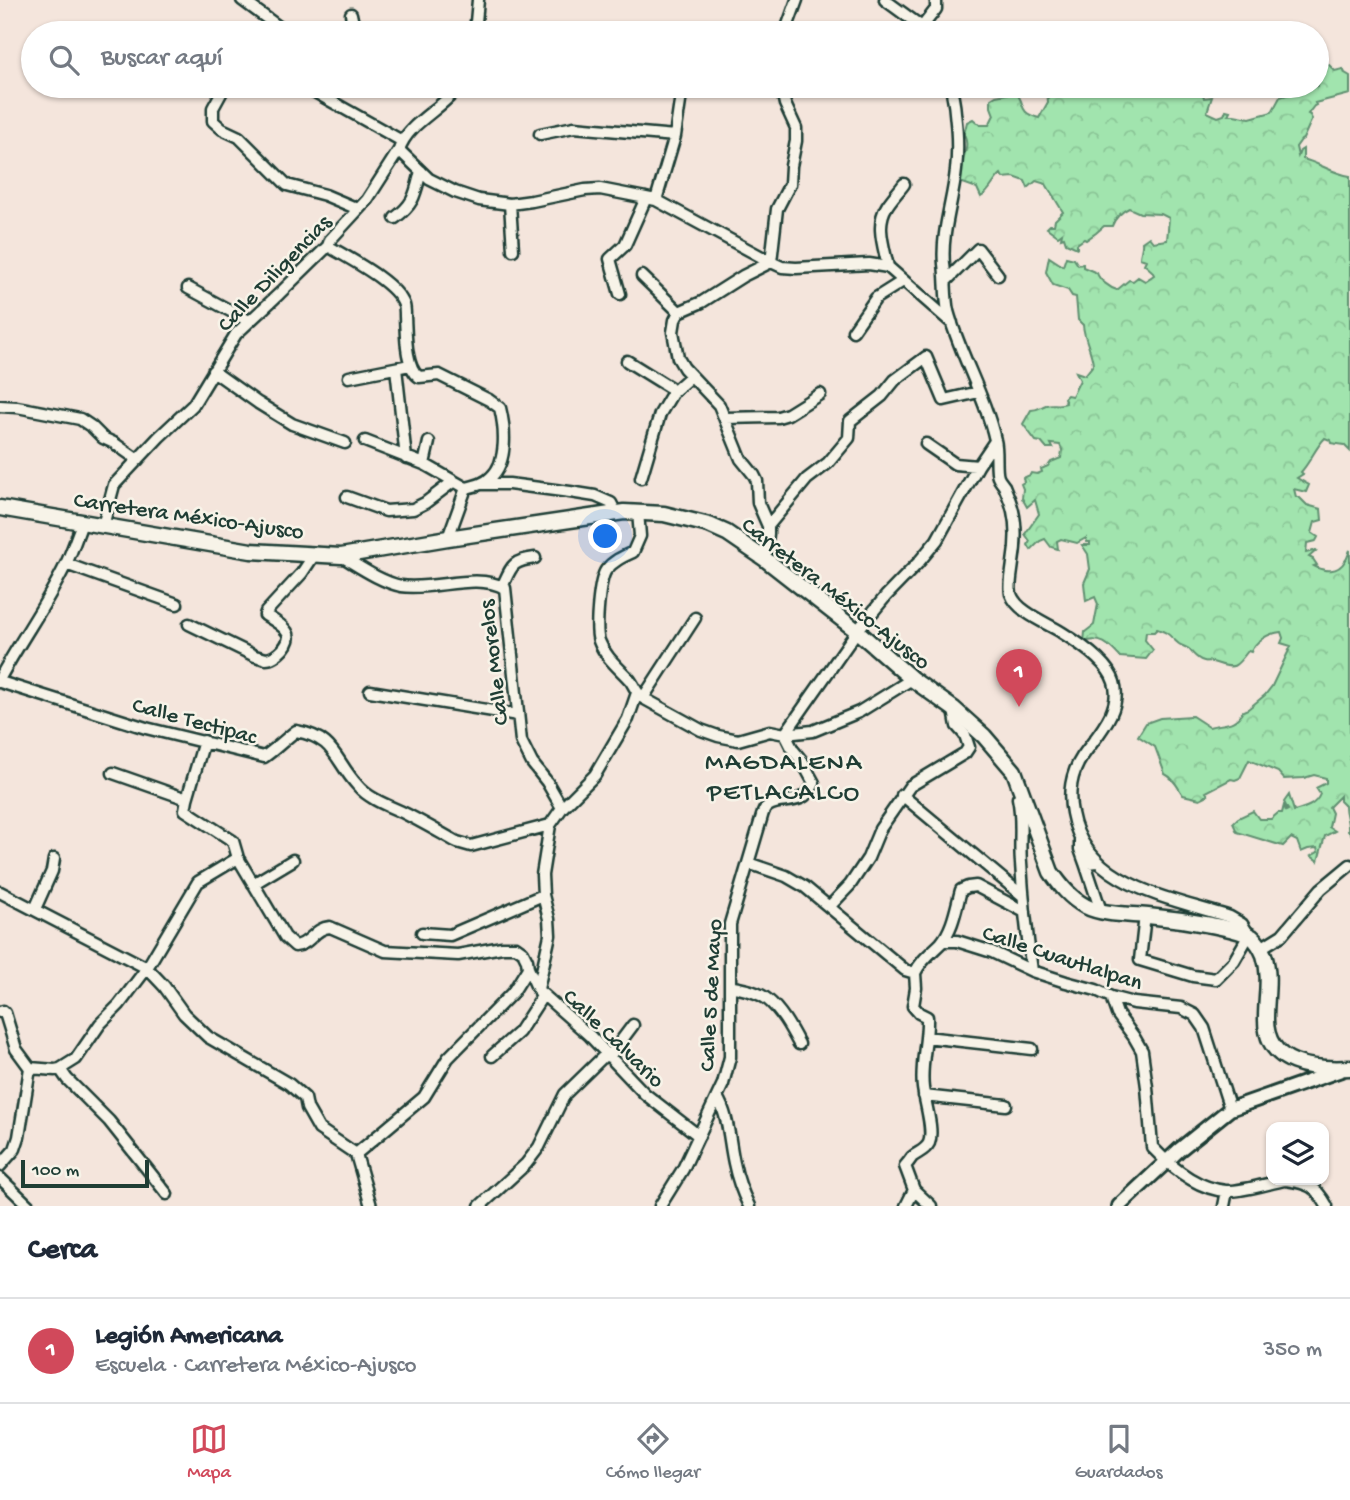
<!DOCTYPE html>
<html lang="es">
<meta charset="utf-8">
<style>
body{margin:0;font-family:"Gochi Hand",sans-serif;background:#f6f6f7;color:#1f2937}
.controls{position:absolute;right:21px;bottom:21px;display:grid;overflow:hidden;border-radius:14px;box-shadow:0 2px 5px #0004}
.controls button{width:63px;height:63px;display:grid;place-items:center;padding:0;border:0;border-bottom:2px solid #e0e1e3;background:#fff;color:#1f2937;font:35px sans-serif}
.scale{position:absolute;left:21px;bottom:18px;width:128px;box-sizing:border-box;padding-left:7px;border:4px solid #1f3d34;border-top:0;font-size:19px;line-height:24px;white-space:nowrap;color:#1f3d34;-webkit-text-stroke:5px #f7f3e8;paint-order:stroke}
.you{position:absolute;left:606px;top:537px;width:24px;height:24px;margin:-18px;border:5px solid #fff;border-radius:50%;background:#1a73e8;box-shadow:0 0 0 10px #1a73e833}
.badge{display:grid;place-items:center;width:46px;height:46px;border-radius:50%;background:#d1495b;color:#fff;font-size:23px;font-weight:700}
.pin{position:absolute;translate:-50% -58px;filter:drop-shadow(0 2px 4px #0008)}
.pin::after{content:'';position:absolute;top:37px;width:24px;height:21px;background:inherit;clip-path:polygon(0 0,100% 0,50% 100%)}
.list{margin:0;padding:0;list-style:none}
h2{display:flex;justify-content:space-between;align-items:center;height:91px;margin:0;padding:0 28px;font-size:30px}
h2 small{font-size:23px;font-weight:400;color:#747a83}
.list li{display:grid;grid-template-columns:46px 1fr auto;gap:21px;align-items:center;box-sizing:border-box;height:105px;padding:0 28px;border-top:2px solid #e0e1e3}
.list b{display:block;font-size:26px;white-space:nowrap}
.list p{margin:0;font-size:23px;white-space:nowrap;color:#747a83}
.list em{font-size:23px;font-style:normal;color:#747a83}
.icon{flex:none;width:38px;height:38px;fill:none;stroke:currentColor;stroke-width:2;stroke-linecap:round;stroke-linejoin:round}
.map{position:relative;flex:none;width:1350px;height:1206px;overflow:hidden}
.search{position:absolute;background:#fff;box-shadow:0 2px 5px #0004;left:21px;right:21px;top:21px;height:77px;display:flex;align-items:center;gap:18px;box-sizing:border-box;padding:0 24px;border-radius:38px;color:#747a83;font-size:26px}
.sheet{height:196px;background:#fff}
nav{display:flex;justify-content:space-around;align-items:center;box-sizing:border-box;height:98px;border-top:2px solid #e0e1e3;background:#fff;font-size:19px;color:#747a83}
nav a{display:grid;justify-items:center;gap:4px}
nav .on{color:#d1495b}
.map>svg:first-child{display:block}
.forest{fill:url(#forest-crowns);stroke:#609071;stroke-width:2}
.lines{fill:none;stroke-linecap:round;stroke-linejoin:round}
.minor-casing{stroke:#1f3d34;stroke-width:15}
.tertiary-casing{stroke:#1f3d34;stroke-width:18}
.secondary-casing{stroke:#1f3d34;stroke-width:19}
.minor{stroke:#f7f3e8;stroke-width:10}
.tertiary{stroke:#f7f3e8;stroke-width:12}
.secondary{stroke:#f7f3e8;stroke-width:14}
.labels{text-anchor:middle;stroke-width:5;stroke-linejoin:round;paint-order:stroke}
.street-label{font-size:23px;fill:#1f3d34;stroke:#f7f3e8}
.quarter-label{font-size:26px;letter-spacing:2px;fill:#1f3d34;stroke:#f7f3e8}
</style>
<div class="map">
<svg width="1350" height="1206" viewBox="0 0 1350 1206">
<defs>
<pattern id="forest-crowns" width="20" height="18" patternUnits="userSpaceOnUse" patternTransform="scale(1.75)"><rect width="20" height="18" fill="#a1e4ae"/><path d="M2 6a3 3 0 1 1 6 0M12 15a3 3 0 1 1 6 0" fill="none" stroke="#8ac496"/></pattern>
</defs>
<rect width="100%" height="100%" fill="#f4e5dc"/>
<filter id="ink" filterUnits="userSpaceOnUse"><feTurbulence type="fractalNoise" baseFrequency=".0143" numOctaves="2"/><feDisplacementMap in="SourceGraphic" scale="14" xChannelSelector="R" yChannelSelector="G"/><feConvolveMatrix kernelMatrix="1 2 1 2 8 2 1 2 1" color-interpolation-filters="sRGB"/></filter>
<g filter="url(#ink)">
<path class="forest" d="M1328 64 1335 71 1343 69 1345 73 1350 76V94L1315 103 1316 105 1314 106 1308 114 1310 115 1312 119 1303 139 1301 140 1296 147 1298 156 1300 151 1303 149V159C1319 163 1334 174 1350 176V451L1344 445 1331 443 1330 440 1325 438C1315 448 1311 461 1301 472L1303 474 1297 478 1309 485 1306 492 1294 489 1296 497H1299L1307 505 1321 509 1322 520 1315 522 1312 533 1318 537 1316 541 1307 543 1306 553 1317 550 1309 557 1313 559 1317 565 1314 566C1325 572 1338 573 1345 561 1348 558 1348 554 1350 550V833L1348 831C1349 821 1345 815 1345 806L1340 801V796L1329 807 1332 813 1329 827 1335 831 1325 836 1318 861 1311 856 1318 852 1317 848 1308 849 1301 852 1297 841 1291 838 1283 846 1237 832 1233 823 1238 818 1253 811 1259 819H1271L1278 813H1282L1284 805 1286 811 1288 810 1284 802 1289 795 1294 811C1305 808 1316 805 1320 794L1316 788 1326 783V778L1314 775 1304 778 1284 779 1278 772 1249 760 1240 778 1235 780 1231 779 1206 792 1208 795 1200 799 1183 795C1178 788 1174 778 1165 774L1155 747 1138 736 1146 723 1160 718 1192 716 1209 727C1224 723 1235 726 1243 711L1248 709 1265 695 1272 686 1291 646 1281 643 1283 638 1281 632C1269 633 1255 641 1251 652L1248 651C1233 671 1234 668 1212 662 1205 660 1208 663 1201 660 1195 657 1193 654 1189 649 1186 647 1182 646 1179 644 1169 636 1170 633 1157 629L1154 632H1146L1145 640 1153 650 1146 659 1120 657C1109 645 1101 636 1084 642L1085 632 1094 625 1098 604 1095 597 1086 601 1084 583 1090 569 1088 554 1082 545H1090V542H1087L1086 538 1077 543 1061 539 1057 541 1058 549 1051 547 1045 539 1040 541 1031 550 1028 545 1030 541 1025 534 1039 514 1035 500 1027 507 1022 498 1023 489 1021 484 1024 482 1023 478 1030 475 1031 473 1037 474 1042 472 1041 469 1048 466 1051 462 1061 458 1062 450 1060 445 1051 444 1053 448H1046L1041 442 1036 441 1023 424 1031 410C1038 410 1040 407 1046 405 1053 403 1059 406 1066 403L1064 398 1067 395 1072 396 1080 380 1076 372 1085 375 1093 365C1092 351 1084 339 1083 325L1078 320 1076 297 1072 296 1068 290 1053 285 1046 272 1049 257 1063 266 1066 257 1074 259 1078 265 1083 264V267L1097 273C1099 280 1110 288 1117 290L1129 280 1133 281 1138 277 1145 281 1154 275 1152 271 1144 264 1146 260 1140 258C1140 252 1143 248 1142 242L1149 237 1153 242 1167 240 1169 218 1161 214 1140 213 1129 208C1122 211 1114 219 1112 226H1104L1096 233 1086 240 1084 239 1077 244V248L1066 243 1064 237 1061 238 1062 233 1058 236 1047 228 1050 225H1054L1055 220 1063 212 1046 184 1036 181 1028 188 1025 181 1014 177 1003 178 1001 174C993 181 990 192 981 197L977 188 960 182C957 164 972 149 964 134L967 122 973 119 980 125H989L994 115 991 107V99L996 96 1012 93 1013 90H1016V93C1027 104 1016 112 1039 118L1048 102 1047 92 1041 86H1075L1079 90 1086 86H1093L1095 88 1100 86H1201L1204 98 1212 97 1207 112 1218 117 1224 115 1226 110 1230 111 1228 115H1234L1250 118 1272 112 1280 97 1300 91 1303 86H1317V65Z"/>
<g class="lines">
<defs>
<path id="minor" d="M242 0 287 33
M885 0 922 27 927 33
M351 14 355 33
M922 27 936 9V0
M475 33 478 0
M785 33 797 0
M225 86 213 108V121L222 129 239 137 287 185 325 195 358 209
M304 86 402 141
M951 86C956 111 959 144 956 170 953 201 941 233 944 264 946 278 945 298 948 311 960 355 985 396 995 440 998 451 995 469 998 477 999 480 1002 483 1004 486 1007 493 1011 502 1013 511 1017 528 1016 545 1013 563 1012 573 1009 585 1011 594 1017 612 1047 623 1061 632 1079 643 1108 662 1114 682 1123 710 1096 736 1082 757 1071 773 1068 794 1072 813 1085 886 1171 898 1230 917L1242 924 1249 935 1234 961 1216 979 1193 976 1140 960 1145 915
M540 134 574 127 675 136
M399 150 429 179 455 192 479 200 510 204 532 201 585 190 600 189 656 200 771 262 782 267 796 268 869 264 888 267 952 323
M656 200 675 136 681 95
M510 204 513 250
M395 218C415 203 415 194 421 171
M328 246C348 258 396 282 404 305 405 308 405 312 405 316 406 333 405 367 419 377L439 375 489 400 500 408C505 428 508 462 491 477 485 484 475 486 466 488
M888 267C884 247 875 224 887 206 892 198 899 191 904 184
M642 276 679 312
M946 281 978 249 998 275
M188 288 249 321
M620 294 610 259 625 245 646 198
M853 331 876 298 903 281
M627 361 669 387 673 392
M396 368 406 458
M213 371 258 403 292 424 345 443
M349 377 410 365
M0 406 17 407 80 419 92 427 103 438 114 443 138 460
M725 418 778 417 788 414 820 394
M365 441 424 464 466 488
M926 444 955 464 978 466
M424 464 429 442
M641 478 660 414 673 392 691 376
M482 484H509L570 492 595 496 611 503 616 513
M347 497 386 511 413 509 425 503 454 481
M638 512 640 536 633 552C622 557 613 561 606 570 599 580 595 629 599 641 605 657 619 668 630 680 635 687 636 693 643 698L701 730 718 736 738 740 770 731 785 734 813 731 859 712 912 679
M103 526 114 485 159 437 193 405 236 334 279 294 328 246 330 240 367 200 399 150C407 123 443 109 459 86
M768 526 807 479 828 463 849 438 850 421 882 396 895 380 926 357 944 400 979 392
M448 538 466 488
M341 556C358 566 381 582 401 586 434 591 475 572 505 588L521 741 532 763 547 782 562 808
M765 559 768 534V526L758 503 757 481 754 475 741 459 719 405 684 368 678 358 673 332 675 320 679 312 702 302 743 276 771 262 777 209 790 184 791 166 796 141V128L785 104 781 86
M66 564 177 604
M502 587C512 566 511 561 535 558
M189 624 255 656C259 657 263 658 266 659 276 659 294 642 287 632 283 625 272 619 265 615L266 612 302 573 314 555
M0 678C21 639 47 604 66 564 72 551 77 536 82 523
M0 682 146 728 264 757C276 749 285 739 296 731 336 738 334 760 358 786 369 799 389 806 404 813 422 822 439 832 457 842L471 846 550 825 562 808 595 775 628 719 637 693
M370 691 518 715
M643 698 695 618
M785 734 857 631 886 596 918 563 937 540 978 466 995 441
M204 741 187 799 185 810 233 841 238 858 285 937 295 946C310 945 314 928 330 927L385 951 458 955 502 947H516L523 952 527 960 528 968 538 990 590 1036 645 1094 699 1136
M113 773 187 799
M902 795 1023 896
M1018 798C1023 819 1019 841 1021 863 1023 899 1027 935 1032 971
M1080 837V849L1085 863
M1098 862 1085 863 1101 911
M748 863 786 876 805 887 905 970 915 973
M253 884 293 860
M0 892 147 968 164 986 184 1014 208 1037 289 1084 305 1098 307 1108 319 1129 356 1154 371 1206
M829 907 850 885 868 858 880 829 910 786 965 753 969 747 965 735 957 726 954 710
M35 909 52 871 54 859
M422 933 450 935 543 895
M943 941H957L992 952 1032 971 1066 982 1096 990 1111 997 1134 1003 1181 1008 1195 1015 1204 1028 1230 1109
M1261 948 1282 935 1321 889 1350 865
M915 973 916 988 913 1006 919 1013 927 1017C928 1041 920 1064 923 1088 925 1103 934 1130 929 1143 925 1151 918 1152 912 1157 910 1160 908 1163 905 1166L914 1190 931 1206
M915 973C921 960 931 953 941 943 953 929 956 908 961 890L968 887 976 886 1025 912
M730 986C742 989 757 991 767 999 781 1010 791 1029 799 1044
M538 989 550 935 549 919 543 895 542 875 550 825
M1111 997 1117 1014 1134 1037 1142 1051 1147 1087 1152 1147C1171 1167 1197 1189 1226 1191 1241 1192 1269 1183 1285 1180
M0 1012 3 1011 5 1013 16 1049 30 1068
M926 1037 1032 1049
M492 1056 519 1032 543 995
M609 1057 633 1025
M60 1069 67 1079 109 1121 167 1194
M924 1096 1006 1105
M717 1097C729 1116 729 1141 734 1163 737 1178 742 1192 749 1206
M356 1154 424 1097 448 1058 513 992 528 968
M0 1166 15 1149 19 1137 30 1068 55 1070 60 1069 76 1059 100 1024 119 1005 147 968 198 882 238 858
M0 1178 29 1206
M1286 1180C1308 1183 1316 1186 1327 1206
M480 1206 526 1164 539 1147 565 1094 606 1054
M660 1206 683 1169 723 1084 730 1057V924L762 816C763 812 765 808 768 806 781 796 803 809 814 783L802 761 793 750 785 734
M906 1206 914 1190
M1224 1206 1227 1191"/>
<path id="tertiary" d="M1119 1206 1179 1150 1230 1109 1341 1070"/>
<path id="secondary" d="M0 508 251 551 341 556 448 538 624 512 664 514 709 525 727 533 765 559 857 631 912 679 954 709 984 736 1014 771 1051 872C1060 885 1070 898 1085 906 1103 915 1127 914 1148 916 1169 918 1190 921 1211 925 1224 928 1241 930 1252 937 1258 942 1261 948 1264 955 1271 976 1266 996 1266 1018 1265 1066 1314 1070 1350 1068"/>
</defs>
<use href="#minor" class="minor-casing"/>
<use href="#tertiary" class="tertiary-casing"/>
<use href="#secondary" class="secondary-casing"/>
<use href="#minor" class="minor"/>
<use href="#tertiary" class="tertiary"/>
<use href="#secondary" class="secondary"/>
</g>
</g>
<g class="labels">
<g class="street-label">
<text transform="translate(273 272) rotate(-46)" y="8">Calle Diligencias</text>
<text transform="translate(189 514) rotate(8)" y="8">Carretera México-Ajusco</text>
<text transform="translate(837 592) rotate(38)" y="8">Carretera México-Ajusco</text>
<text transform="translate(492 663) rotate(-97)" y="8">Calle Morelos</text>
<text transform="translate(195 719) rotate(15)" y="8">Calle Tectipac</text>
<text transform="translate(1063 956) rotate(18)" y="8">Calle Cuautlalpan</text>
<text transform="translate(709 995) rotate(-87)" y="8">Calle 5 de Mayo</text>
<text transform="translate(615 1037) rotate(44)" y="8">Calle Calvario</text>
</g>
<g class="quarter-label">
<text x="784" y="769">MAGDALENA<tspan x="784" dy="30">PETLACALCO</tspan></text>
</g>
</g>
</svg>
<div class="controls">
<button><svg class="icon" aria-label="layers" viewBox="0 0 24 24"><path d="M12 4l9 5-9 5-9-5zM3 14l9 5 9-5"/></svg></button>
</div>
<div class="scale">100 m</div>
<div class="you"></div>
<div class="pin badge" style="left:1019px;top:707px">1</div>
<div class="search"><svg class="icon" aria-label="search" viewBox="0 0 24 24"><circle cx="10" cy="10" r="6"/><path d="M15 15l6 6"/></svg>Buscar aquí</div>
</div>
<section class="sheet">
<h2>Cerca<small></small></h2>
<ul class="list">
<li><span class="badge">1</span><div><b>Legión Americana</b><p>Escuela · Carretera México-Ajusco</p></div><em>350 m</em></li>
</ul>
</section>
<nav>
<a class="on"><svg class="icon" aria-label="map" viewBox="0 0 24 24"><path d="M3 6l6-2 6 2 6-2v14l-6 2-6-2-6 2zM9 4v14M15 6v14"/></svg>Mapa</a>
<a><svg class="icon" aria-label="directions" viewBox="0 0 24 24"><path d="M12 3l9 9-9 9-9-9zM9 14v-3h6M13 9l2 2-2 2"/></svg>Cómo llegar</a>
<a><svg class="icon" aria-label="saved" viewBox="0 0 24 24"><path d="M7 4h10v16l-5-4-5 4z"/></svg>Guardados</a>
</nav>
